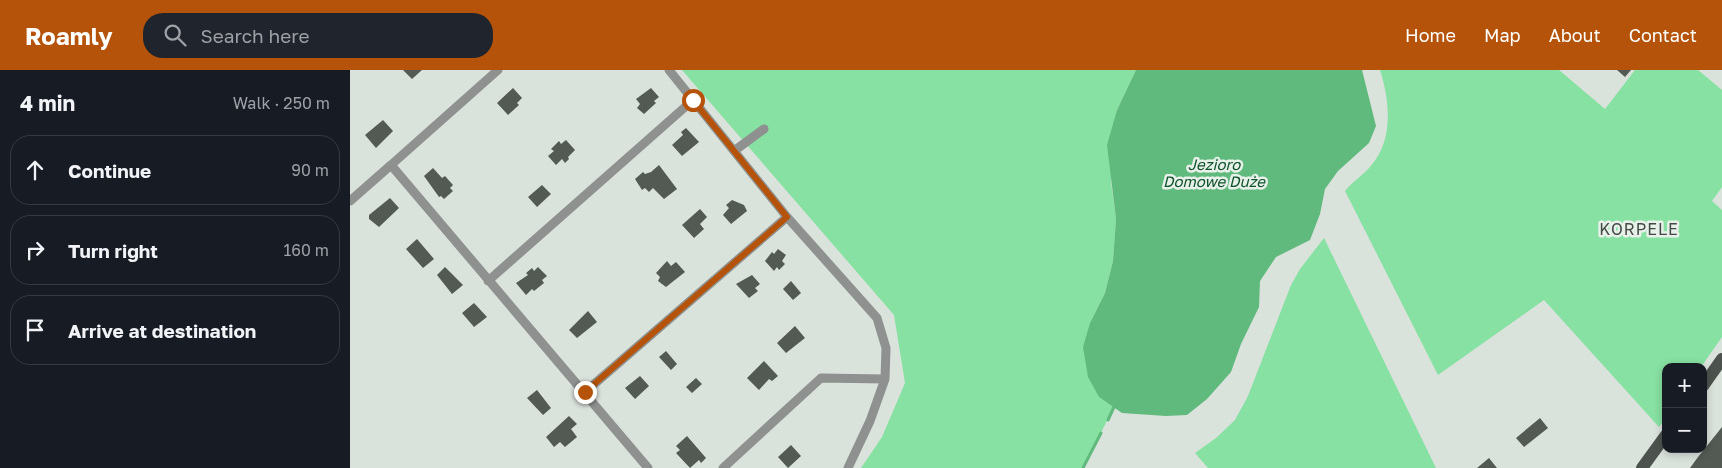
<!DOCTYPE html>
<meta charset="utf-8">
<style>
body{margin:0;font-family:"Golos Text",sans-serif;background:#20242c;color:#f1f3f6}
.controls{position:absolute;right:15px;bottom:15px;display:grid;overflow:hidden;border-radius:10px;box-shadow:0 2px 8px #0003}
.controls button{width:45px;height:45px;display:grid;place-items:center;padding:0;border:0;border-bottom:1px solid #363941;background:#171b24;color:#f1f3f6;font:25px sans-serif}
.stop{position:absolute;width:15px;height:15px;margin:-11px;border:4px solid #b45309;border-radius:50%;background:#fff}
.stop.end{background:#b45309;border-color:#fff;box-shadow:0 1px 5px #0008}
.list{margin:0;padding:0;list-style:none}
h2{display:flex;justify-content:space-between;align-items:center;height:65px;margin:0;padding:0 20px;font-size:21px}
h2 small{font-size:16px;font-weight:400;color:#9ea1a6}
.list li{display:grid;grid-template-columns:32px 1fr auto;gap:15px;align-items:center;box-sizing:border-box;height:70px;margin:0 10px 10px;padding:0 10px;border:1px solid #363941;border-radius:20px}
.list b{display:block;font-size:19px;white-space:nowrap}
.list em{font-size:16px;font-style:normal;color:#9ea1a6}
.icon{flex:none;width:28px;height:28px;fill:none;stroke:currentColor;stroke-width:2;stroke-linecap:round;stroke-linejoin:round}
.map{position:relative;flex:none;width:1372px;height:398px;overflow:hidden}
header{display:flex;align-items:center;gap:30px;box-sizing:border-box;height:70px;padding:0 25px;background:#b45309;color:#fff}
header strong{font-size:24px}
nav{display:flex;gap:28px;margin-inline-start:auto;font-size:18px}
.search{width:350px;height:45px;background:#20242c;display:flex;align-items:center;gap:12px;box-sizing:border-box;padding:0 18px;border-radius:20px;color:#9ea1a6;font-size:19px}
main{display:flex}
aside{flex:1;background:#171b24}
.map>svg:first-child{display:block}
.green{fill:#87e1a2}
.water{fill:#60ba7d}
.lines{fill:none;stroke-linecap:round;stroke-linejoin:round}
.stream{stroke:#60ba7d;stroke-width:3}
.building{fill:#535a54}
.minor{stroke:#8e918f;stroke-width:9}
.primary{stroke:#4c524d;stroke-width:12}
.route{stroke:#b45309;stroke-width:6}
.labels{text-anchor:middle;stroke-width:5;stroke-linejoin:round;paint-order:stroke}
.water-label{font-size:15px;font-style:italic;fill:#0e522b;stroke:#e7f0e9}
.quarter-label{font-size:16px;letter-spacing:1px;fill:#434a45;stroke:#e7f0e9}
</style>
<header>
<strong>Roamly</strong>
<div class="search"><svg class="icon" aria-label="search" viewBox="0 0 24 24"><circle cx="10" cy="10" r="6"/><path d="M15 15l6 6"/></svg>Search here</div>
<nav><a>Home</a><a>Map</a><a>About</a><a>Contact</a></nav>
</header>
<main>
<aside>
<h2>4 min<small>Walk · 250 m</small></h2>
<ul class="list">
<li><svg class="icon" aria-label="ahead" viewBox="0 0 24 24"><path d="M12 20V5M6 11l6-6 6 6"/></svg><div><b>Continue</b></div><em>90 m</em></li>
<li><svg class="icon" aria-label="right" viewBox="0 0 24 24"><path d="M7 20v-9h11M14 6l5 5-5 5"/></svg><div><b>Turn right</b></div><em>160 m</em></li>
<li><svg class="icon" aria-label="arrive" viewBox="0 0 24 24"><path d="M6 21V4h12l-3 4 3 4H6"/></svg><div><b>Arrive at destination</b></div></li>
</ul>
</aside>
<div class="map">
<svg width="1372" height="398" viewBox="0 0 1372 398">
<rect width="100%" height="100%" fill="#dae2dc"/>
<path class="green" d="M332 0H786L767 40 761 112 766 149 763 191 755 223 740 253 749 327 764 337 733 398H511L532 367 555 313 544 245Z
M1030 0H1209L1255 39 1285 0H1348L1372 20V117L1362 131 1372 140V267L1351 297H1316V347L1309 357 1194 230 1088 305 995 121C1002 112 1012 106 1020 97 1044 70 1040 32 1030 0Z
M974 168 1086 398H858L845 383 866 368 885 350 898 326 941 215 950 199Z"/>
<path class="water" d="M786 0H1012L1026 56 1019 73 988 101 975 119 970 144 960 170 926 187 910 211 909 237 891 274 881 302 857 329 837 345 816 346 772 343 749 327 738 307 733 277 740 253 755 223 763 191 766 149 757 75 767 40Z"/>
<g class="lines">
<path class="stream" d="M758 350 764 337
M733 398 751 363"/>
</g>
<path class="building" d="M53 0H72L62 9Z
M1267 0H1281L1275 7Z
M163 18 172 28 167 33 169 35 158 45 147 33Z
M301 18 309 27 304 31 306 33 294 44 287 38 290 34 286 29Z
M33 50 43 61 26 78 15 65Z
M336 58 349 72 332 86 322 75 333 65 331 62Z
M216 70 225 80 218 87 219 89 215 93 212 89 206 95 198 86 204 81 201 79 209 71 211 74Z
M309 95 327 119 314 129 303 118 299 122 295 118 292 120 285 109 293 102 295 104 301 102Z
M83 98 92 108 95 106 103 115 100 118 103 121 94 129 91 126 89 127 74 106Z
M192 115 201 124 187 137 178 127Z
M40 128 49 138 29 157 19 149V145Z
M382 130 394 135 397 141 381 154 373 145 379 138 376 135Z
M350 139 357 147 350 154 354 159 344 168 332 155Z
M67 169 84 189 73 198 56 179Z
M428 179 436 185 432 191 435 194 429 200 427 197 424 201 415 191 422 182 424 184Z
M317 191 321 196 326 192 335 202 316 217 308 211 310 207 306 203Z
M95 197 113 215 102 224 87 205Z
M188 197 197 206 192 210 194 213 184 221 182 219 176 225 166 213 178 205 176 203 182 198 184 201Z
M402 205 410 214 405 218 408 221 399 228 386 214Z
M441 211 451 223 443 230 433 219Z
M124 233 137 247 124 257 112 243Z
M238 241 247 252 227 268 219 260Z
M445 256 455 268 436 283 427 273Z
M316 281 327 294 321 300 309 287Z
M414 291 428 306 422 311 419 309 409 320 397 308Z
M290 306 299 316 285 329 275 318Z
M346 308 352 314 342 323 336 317Z
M187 320 201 338 193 345 177 328Z
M219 346 227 354 221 359 227 367 215 377 210 372 204 377 196 367Z
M1190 348 1198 358 1174 377 1166 368Z
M1372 357V398H1340L1348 387Z
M337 366 356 388 351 393 349 390 340 398 326 383 330 380 326 376Z
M441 375 451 386 438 398 428 387Z
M1139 388 1147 398H1127Z"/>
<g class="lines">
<path class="minor" d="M148 0 41 95 298 398
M319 0 437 147 527 248 536 278 535 309 520 351 498 398
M384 81 414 59
M0 131 41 95
M138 211 343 30
M235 322 437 147
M373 398 471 308 535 309"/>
<path class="primary" d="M1353 316 1372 289
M1292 398 1316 365"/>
</g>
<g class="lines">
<path class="route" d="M235 322 437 147 343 30"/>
</g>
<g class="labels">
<g class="water-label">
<text x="864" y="100">Jezioro<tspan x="864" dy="17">Domowe Duże</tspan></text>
</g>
<g class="quarter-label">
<text x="1289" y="165">KORPELE</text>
</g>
</g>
</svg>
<div class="controls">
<button>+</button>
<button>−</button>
</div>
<div class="stop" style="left:343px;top:30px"></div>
<div class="stop end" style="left:235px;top:322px"></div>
</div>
</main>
